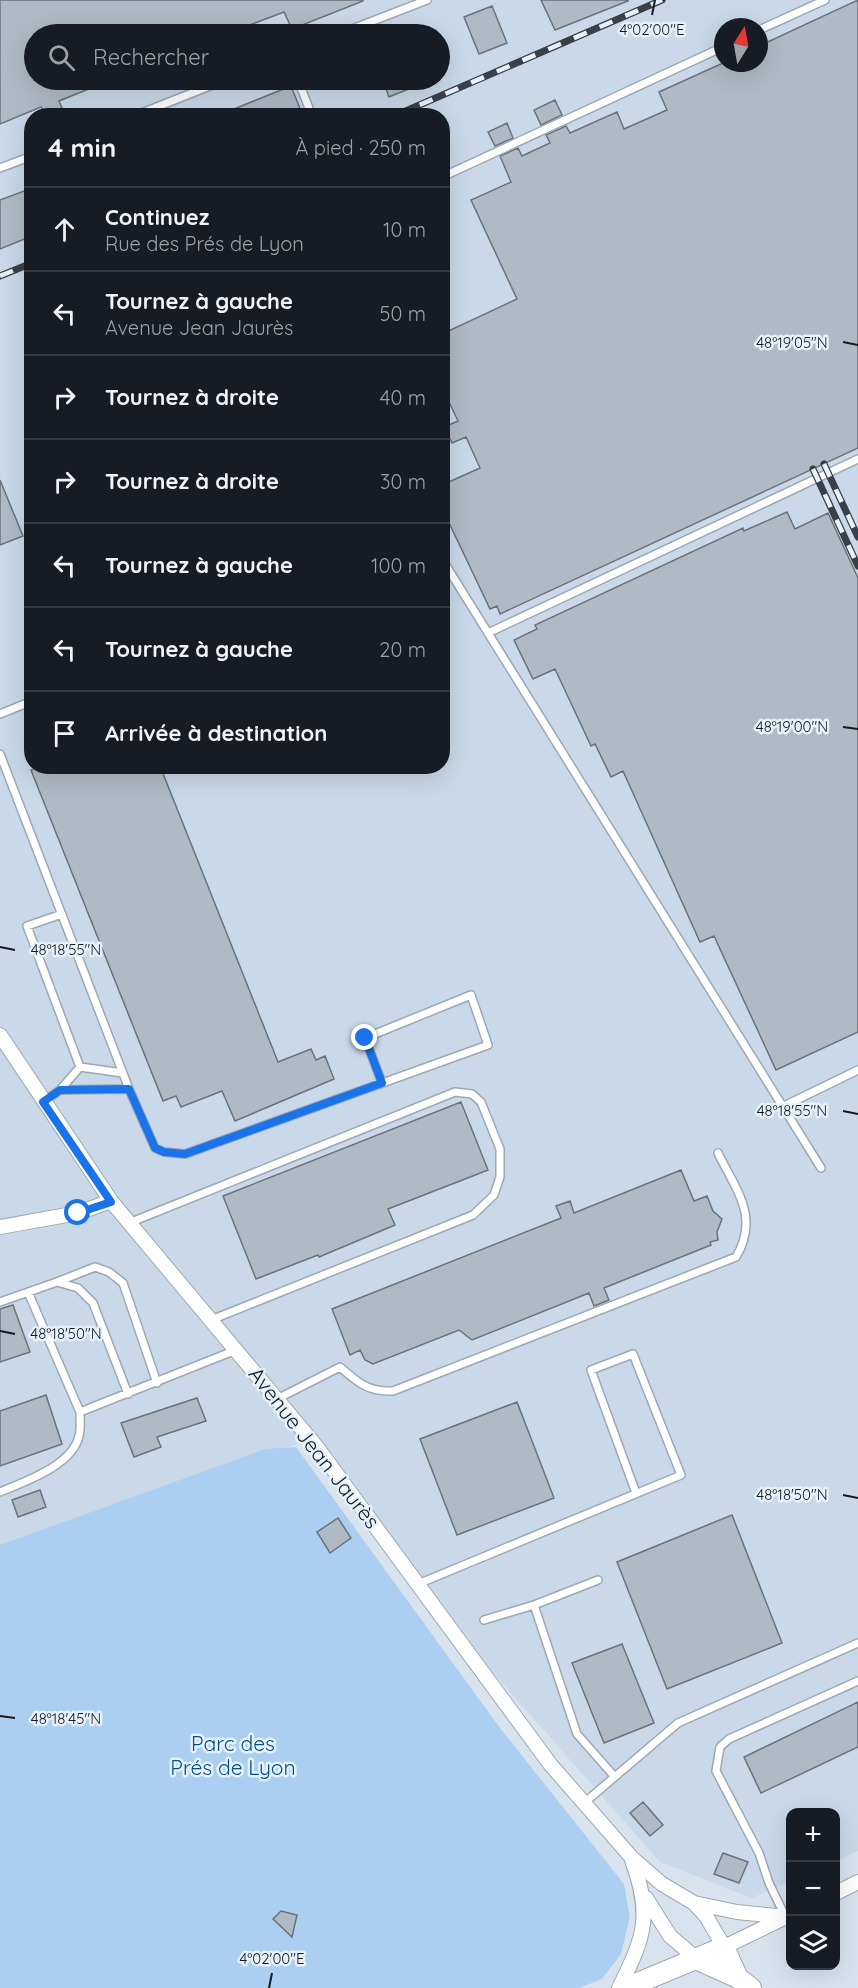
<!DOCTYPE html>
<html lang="fr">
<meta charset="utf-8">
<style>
body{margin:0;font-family:Quicksand,sans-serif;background:#20242c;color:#f1f3f6}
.controls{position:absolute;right:18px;bottom:18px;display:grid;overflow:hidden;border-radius:12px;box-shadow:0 6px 24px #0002}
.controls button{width:54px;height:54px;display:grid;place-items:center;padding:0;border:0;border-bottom:2px solid #363941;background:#171b24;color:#f1f3f6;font:30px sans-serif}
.compass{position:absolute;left:714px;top:18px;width:54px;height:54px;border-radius:50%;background:#171b24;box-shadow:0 6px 24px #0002;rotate:11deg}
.stop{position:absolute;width:18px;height:18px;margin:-14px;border:4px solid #1a73e8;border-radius:50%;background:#fff}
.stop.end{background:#1a73e8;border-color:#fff;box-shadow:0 2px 6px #0008}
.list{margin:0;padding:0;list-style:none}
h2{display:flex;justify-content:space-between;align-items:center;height:78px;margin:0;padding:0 24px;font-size:26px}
h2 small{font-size:20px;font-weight:400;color:#9ea1a6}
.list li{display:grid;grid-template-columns:39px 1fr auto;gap:18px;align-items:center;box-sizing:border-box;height:84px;padding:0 24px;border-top:2px solid #363941}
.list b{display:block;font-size:22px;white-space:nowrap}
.list p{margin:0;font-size:20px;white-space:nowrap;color:#9ea1a6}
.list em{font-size:20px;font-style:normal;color:#9ea1a6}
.icon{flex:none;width:33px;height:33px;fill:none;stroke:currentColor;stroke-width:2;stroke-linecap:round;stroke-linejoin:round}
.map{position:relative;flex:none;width:858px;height:1988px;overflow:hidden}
.search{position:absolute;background:#171b24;box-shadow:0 6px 24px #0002;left:24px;top:24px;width:426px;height:66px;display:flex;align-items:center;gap:15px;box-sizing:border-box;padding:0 21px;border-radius:33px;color:#9ea1a6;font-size:22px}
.panel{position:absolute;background:#171b24;box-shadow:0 6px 24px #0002;left:24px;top:108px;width:426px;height:666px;border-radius:24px}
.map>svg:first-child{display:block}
.built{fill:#c9d9e9;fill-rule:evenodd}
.green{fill:#accff1}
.building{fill:#b0bac4;stroke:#6a737c;stroke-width:1.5}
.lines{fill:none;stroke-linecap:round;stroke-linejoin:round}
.lane-casing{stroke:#9ea8b2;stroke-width:10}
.street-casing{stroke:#9ea8b2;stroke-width:16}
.secondary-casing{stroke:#9ea8b2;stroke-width:22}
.lane{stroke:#fff;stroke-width:7}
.street{stroke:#fff;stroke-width:14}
.secondary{stroke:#fff;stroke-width:20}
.rail-casing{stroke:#3b4046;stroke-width:7}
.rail{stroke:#e6f1fb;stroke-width:4.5;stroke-dasharray:14;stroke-linecap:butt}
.route{stroke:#1a73e8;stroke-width:8}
.ticks{fill:none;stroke:#161a1e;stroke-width:2}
.labels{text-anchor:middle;stroke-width:5;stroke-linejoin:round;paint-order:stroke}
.street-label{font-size:21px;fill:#161a1e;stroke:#e6f1fb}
.park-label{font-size:21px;fill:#004f85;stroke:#e6f1fb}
.ticks-label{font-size:15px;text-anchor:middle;fill:#161a1e;stroke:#e6f1fb;stroke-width:5;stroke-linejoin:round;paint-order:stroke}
</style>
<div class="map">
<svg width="858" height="1988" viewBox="0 0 858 1988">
<rect width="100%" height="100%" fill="#d9e3ee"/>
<path class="built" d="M0 0H858V1851L836 1861V1812H790V1881L752 1898 660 1862 483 1661 309 1440 0 1550ZM723 27H759V63H723ZM34 34H440V80H34ZM32 116H442V766H32Z"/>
<path class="green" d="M296 1447 500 1728 624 1884 630 1917 621 1954 602 1979 579 1988H0V1545L266 1449Z"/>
<path class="building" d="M0 0H363V1L292 29 284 12 226 34H34V80H111L59 101 62 108 46 116 41 107 0 124Z
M541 0H628V1L555 30Z
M858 0V448L500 614 497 606 490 609 442 508V485L480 468 466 437 452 443 444 427 458 421 442 387V334L517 299 471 200 511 182 500 156 518 148 522 156 550 143 546 135 566 126 570 133 617 112 624 129 667 110 659 92 723 63H759V46Z
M492 6 507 43 479 54 464 17Z
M383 80H431L389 97Z
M291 86 303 116H219V115Z
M555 100 562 115 541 125 534 110Z
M507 123 513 138 495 146 488 132Z
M32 188V236L0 249V200Z
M0 480 23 536 0 545Z
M787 512 795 529 828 513 858 578V1032L776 1070 714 936 700 942 623 771 611 777 595 744 591 746 555 669 533 679 514 640 537 629 535 625 743 528 744 531Z
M39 766H160L278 1062 311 1049 316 1060 325 1056 334 1079 235 1121 222 1091 181 1107 176 1096 163 1101 31 770Z
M461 1102 488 1170 388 1209 395 1225 319 1257 318 1255 256 1279 223 1196Z
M681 1170 694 1201 707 1196 713 1211 722 1219 717 1232 718 1240 710 1242 711 1245 604 1288 609 1300 594 1306 589 1293 472 1340 459 1330 373 1364 365 1360 360 1350 350 1355 332 1309 561 1218 556 1206 570 1201 574 1213Z
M13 1305 30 1352 0 1362V1309Z
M46 1395 62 1444 0 1466V1411Z
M197 1398 206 1421 157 1437 161 1447 134 1457 121 1423Z
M517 1402 554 1498 457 1535 420 1439Z
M40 1490 46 1507 18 1517 12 1500Z
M732 1515 782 1643 667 1689 617 1562Z
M338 1518 351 1538 330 1553 317 1532Z
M622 1644 654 1723 604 1743 572 1663Z
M858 1702V1747L761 1793 744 1757Z
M643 1802 663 1825 650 1836 630 1813Z
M723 1853 748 1862 739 1883 714 1874Z
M281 1911 297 1915 292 1937 273 1919Z"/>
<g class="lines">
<defs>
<path id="lane" d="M759 30 825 0
M339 34 427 0
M298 80 312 116
M134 116 225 80
M0 168 32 156
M442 177 723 47
M442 559 821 1168
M488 633 858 459
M0 714 32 701
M0 754 129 1089 155 1148 164 1152 185 1154 488 1045 471 995 365 1038 382 1083
M62 914 27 926 80 1067 123 1073
M80 1067 60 1090 129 1089
M43 1102 60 1090
M782 1107 858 1070
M129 1223 455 1092 472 1094 481 1102 500 1149V1177L494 1195 473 1215 211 1320
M57 1282 95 1267 109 1272 123 1283 157 1383
M28 1292 80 1412
M0 1302 57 1282 78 1288 93 1303 128 1394
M277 1399 340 1367C358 1383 368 1392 393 1391L736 1257C760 1217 736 1190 718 1153
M0 1492C24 1482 73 1465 79 1436 81 1429 80 1420 80 1412L236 1350
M598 1580 534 1605 577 1734 614 1776
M418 1584 681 1475 633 1354 591 1370 636 1493
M484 1620 534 1605
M584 1803 678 1723 858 1643
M785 1916 769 1883 759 1853 716 1771 720 1747 729 1739 858 1681"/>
<path id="street" d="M0 1035 111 1201 316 1446 550 1764 632 1858 662 1884 694 1903 737 1912 786 1917
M0 1227 78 1213 111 1201
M836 1893 858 1882
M646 1898 670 1936 698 1960
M694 1903 706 1916 724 1947 784 1918
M619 1988C645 1936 652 1916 632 1860"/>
<path id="secondary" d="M698 1960 738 1978 751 1988
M626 1988 724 1947 738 1978"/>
</defs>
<use href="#lane" class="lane-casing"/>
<use href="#street" class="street-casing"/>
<use href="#secondary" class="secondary-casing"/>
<use href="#lane" class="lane"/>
<use href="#street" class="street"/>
<use href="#secondary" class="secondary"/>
<defs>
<path id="rail" d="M394 116 662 0
M0 276 32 263
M824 464 858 537
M813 469 858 566"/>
</defs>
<use href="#rail" class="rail-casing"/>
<use href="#rail" class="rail"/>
</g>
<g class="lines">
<path class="route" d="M78 1213 111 1202 43 1102 60 1090 129 1089 155 1148 164 1152 185 1154 382 1083 365 1038"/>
</g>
<path class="ticks" d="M652 15 655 0M843 342 858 345M843 727 858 729M0 947 15 950M843 1111 858 1114M0 1331 15 1334M843 1495 858 1498M0 1716 15 1718M269 1988 272 1973"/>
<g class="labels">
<g class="street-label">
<text transform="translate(314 1448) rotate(52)" y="7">Avenue Jean Jaurès</text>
</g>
<g class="park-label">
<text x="233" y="1751">Parc des<tspan x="233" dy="24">Prés de Lyon</tspan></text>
</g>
</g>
<g class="ticks-label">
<text x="652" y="35">4°02'00"E</text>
<text x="792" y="348">48°19'05"N</text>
<text x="792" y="732">48°19'00"N</text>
<text x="66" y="955">48°18'55"N</text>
<text x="792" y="1116">48°18'55"N</text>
<text x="66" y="1339">48°18'50"N</text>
<text x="792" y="1500">48°18'50"N</text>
<text x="66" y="1724">48°18'45"N</text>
<text x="272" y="1964">4°02'00"E</text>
</g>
</svg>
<div class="controls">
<button>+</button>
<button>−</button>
<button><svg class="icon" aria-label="layers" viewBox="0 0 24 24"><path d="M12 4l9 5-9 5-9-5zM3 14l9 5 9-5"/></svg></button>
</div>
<svg class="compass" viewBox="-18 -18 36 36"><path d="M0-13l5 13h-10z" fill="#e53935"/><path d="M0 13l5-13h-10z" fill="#9ea1a6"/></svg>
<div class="stop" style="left:78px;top:1213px"></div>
<div class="stop end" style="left:365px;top:1038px"></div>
<div class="search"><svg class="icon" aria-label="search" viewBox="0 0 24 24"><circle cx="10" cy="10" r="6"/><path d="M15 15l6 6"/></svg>Rechercher</div>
<section class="panel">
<h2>4 min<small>À pied · 250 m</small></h2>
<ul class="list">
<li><svg class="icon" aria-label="ahead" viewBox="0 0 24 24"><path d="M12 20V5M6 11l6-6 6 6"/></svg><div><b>Continuez</b><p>Rue des Prés de Lyon</p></div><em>10 m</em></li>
<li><svg class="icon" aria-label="left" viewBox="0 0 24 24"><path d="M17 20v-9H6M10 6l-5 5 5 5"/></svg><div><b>Tournez à gauche</b><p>Avenue Jean Jaurès</p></div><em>50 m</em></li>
<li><svg class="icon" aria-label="right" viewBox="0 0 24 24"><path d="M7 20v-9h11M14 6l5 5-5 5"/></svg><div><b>Tournez à droite</b></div><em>40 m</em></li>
<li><svg class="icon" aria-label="right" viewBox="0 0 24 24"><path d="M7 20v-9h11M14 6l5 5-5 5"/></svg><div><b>Tournez à droite</b></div><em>30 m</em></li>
<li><svg class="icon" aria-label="left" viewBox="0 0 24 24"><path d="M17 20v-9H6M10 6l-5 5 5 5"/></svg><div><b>Tournez à gauche</b></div><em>100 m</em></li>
<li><svg class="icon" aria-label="left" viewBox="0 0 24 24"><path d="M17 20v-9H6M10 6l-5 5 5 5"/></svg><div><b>Tournez à gauche</b></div><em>20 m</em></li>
<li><svg class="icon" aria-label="arrive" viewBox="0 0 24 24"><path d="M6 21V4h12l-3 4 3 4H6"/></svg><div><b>Arrivée à destination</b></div></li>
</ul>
</section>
</div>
